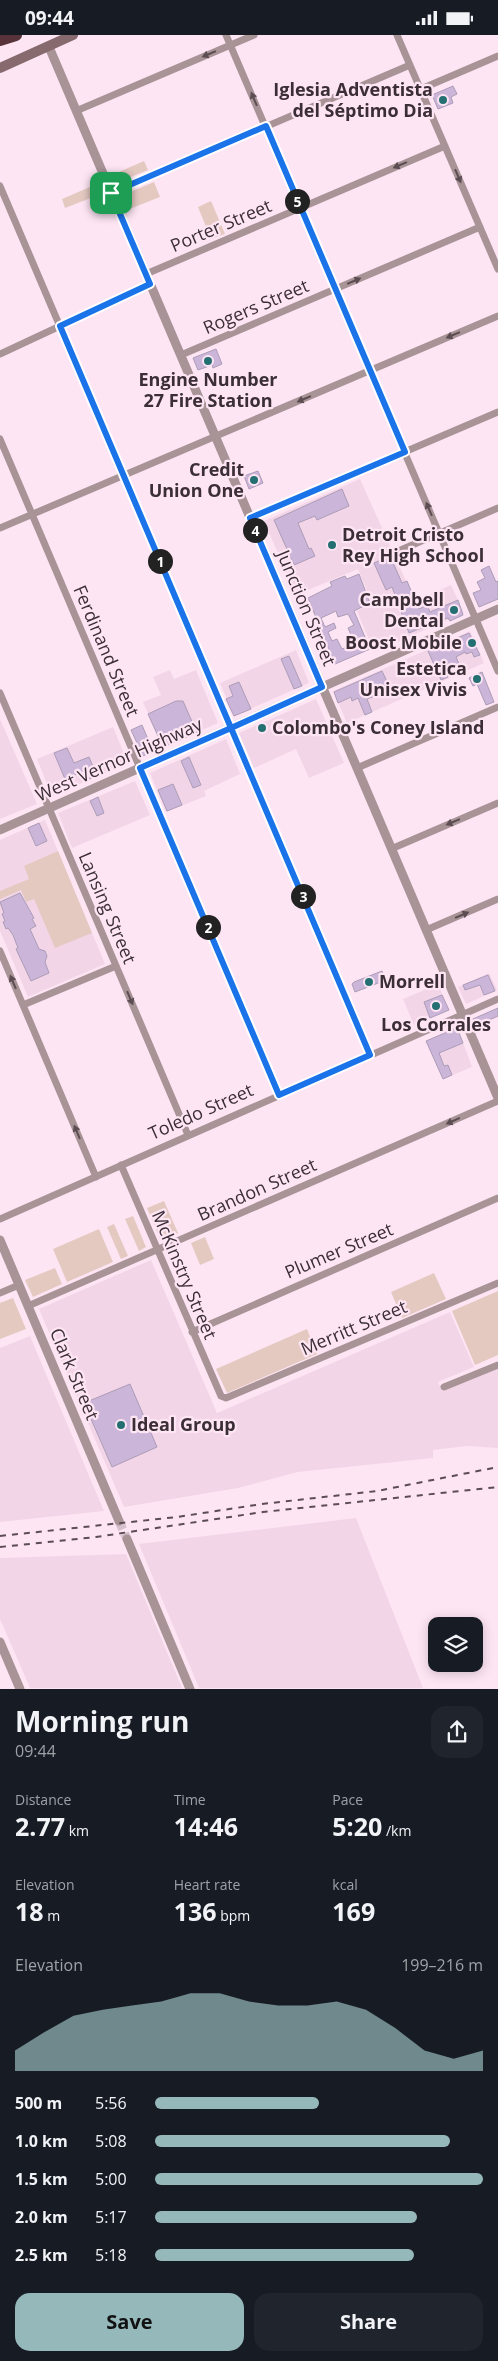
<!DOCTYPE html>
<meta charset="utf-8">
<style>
body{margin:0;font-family:"Open Sans",sans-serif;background:#20242c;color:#f1f3f6;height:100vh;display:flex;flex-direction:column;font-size:19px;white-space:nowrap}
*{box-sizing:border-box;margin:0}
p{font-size:16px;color:#9ea1a6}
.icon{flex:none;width:28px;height:28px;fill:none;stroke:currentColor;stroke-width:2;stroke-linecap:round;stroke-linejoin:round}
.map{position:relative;height:1654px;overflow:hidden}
.panel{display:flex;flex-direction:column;background:#171b24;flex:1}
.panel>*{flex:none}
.fabs{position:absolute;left:428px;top:1582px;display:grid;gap:10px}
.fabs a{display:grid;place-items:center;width:55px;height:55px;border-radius:10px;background:#171b24;box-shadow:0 2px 12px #0003;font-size:25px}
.pin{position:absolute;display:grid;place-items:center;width:42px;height:42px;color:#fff;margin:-21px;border-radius:10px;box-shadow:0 2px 8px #0006}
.km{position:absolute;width:25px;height:25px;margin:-12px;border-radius:50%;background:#222;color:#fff;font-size:14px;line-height:25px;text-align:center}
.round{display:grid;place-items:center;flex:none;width:52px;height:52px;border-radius:15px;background:#20242c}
.head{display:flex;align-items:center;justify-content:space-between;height:85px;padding:0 15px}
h1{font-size:28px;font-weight:700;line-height:38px}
.metrics{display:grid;grid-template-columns:repeat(3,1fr);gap:8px;height:85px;padding:5px 15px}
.metrics div{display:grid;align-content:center}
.metrics b{font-size:25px;font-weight:700}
.metrics small{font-size:14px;font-weight:400}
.metrics p{font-size:14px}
.chart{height:140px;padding:10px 15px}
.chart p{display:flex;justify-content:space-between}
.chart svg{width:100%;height:90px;margin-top:5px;fill:#95b8ba;opacity:.7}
.primary-button{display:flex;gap:10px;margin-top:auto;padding:10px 15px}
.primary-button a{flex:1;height:58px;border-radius:15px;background:#95b8ba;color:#111;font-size:20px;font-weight:700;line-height:58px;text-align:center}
.primary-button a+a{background:#20242c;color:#f1f3f6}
ul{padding:0 15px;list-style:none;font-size:16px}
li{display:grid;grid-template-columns:80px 60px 1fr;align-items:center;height:38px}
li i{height:12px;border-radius:6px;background:#95b8ba}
.status{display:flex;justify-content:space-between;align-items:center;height:35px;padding:0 25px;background:#171b24;direction:ltr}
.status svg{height:14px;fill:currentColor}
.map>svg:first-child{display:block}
</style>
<div class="status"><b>09:44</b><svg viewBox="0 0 49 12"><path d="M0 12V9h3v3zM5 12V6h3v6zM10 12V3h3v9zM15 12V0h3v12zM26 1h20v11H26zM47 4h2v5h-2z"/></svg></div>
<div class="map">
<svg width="498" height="1654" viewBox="0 0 498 1654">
<rect width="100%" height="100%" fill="#fee5f4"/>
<path fill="#f3d5e8" d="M360,444L415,566L451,550L464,578L374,617L357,576L372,568L358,534L296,560L264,486Z
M470,596L484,628L347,688L333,656Z
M296,615L309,648L234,681L220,648Z
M170,635L174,644L196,635L218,688L163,712L143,667L161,660L153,642Z
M316,664L344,728L309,743L296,714L254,733L239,698Z
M0,684L37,769L0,784Z
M113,692L128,728L52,761L37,724Z
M226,704L240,739L204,756L206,761L166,777L150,738Z
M135,746L150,780L72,813L58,778Z
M45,785L105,929L28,962L0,896V805Z
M489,938L497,955L466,969L458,952Z
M438,949L449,975L414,990L403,964Z
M457,991L472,1032L443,1044L426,1006Z
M151,1225L217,1378L450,1277L474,1332L438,1347L442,1356L498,1332V1413L467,1411L433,1415V1423L298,1437L238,1453L124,1472L39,1274Z
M30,1301L51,1351L104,1476L0,1487V1313Z
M356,1483L423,1653H199L139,1509Z
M126,1519L182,1653H30L0,1584V1523Z"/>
<path fill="#e4c9c1" d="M144,126L148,135L116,148L112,140Z
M154,147L160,162L127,175L121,161Z
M97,149L101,159L65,173L62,164Z
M211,166L225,199L211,204L198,172Z
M58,816L92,898L55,913L34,864L26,867L21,855L0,864V856L29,844L24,831Z
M164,1166L178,1198L161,1206L147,1173Z
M133,1181L146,1212L139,1216L125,1184Z
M114,1189L128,1221L121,1224L107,1192Z
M99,1194L113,1227L67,1247L53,1214Z
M205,1202L214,1224L200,1230L191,1208Z
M55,1233L62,1249L33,1262L25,1245Z
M434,1238L446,1264L402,1283L391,1257Z
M498,1256V1320L475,1330L452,1276Z
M13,1263L26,1294L0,1304V1268Z
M307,1294L317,1319L227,1358L216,1334Z"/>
<path fill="#cbb6d9" stroke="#ac9cb7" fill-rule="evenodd" d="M453,51L457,59L451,62L453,68L438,74L432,60Z
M216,314L222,329L213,333L212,330L198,335L193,323Z
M258,436L263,448L249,454L244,441Z
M342,454L349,471L317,485L315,481L298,488L309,514L311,513L315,521L294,530L274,485Z
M390,521L402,548L407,546L419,574L427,570L430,577L458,565L463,580L450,586L448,583L436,587L409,598L392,552L386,555L374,528Z
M489,531L496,547L498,546V564L479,572L473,558L481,555L477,547L485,543L481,535Z
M359,539L370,568L354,576L370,614L335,629L308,563L332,551L330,547L345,541L347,544ZM336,576L338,582L348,579L354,590L348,593L355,609L342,614L337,604L332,606L328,597L336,593L334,588L325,592L321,583Z
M469,598L480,620L474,622L472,617L466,619L465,617L456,622L459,629L445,635L448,642L441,645L428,616Z
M289,621L302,651L294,654L281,624Z
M382,636L391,655L367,664L372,677L365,680L358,663L352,666L351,662L338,668L334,657Z
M482,637L494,667L486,670L477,649L473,651L469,643Z
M239,647L251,674L234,681L226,664L233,661L229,651Z
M176,666H183L197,698L163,712L148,679Z
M142,690L153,716L143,721L131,695Z
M67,713L74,728L89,722L97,741L90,744L86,735L65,744L54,718Z
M189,722L201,750L193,753L181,726Z
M173,749L182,770L167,776L158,755Z
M98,762L104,778L97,781L90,766Z
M39,788L47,806L36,811L28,793Z
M20,858L34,883L32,884L36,891L30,894L39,914L45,916L47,921L45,927L49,938L31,946L16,914L18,913L13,900L8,893L6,894L3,887L5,886L2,879L4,878L0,867Z
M382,936L386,945L355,957L352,949L354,947Z
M488,940L495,956L484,960L480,950L465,955L463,950Z
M442,960L449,975L430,983L424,967Z
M498,973V981L476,991L473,984Z
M457,993L463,1008L439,1018L444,1031L448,1030L452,1040L443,1044L426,1006Z
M130,1349L157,1412L112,1432L84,1368Z"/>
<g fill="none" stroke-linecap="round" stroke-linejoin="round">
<path stroke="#d7c0ce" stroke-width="9" stroke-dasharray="9 4.5" stroke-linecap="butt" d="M119,1486L127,1504"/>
<path stroke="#a89497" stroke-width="7" d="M226,0L498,636
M397,0L498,234
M421,54L498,21
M76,76L254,0
M0,151L371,1020
M111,158L410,30
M146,239L445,111
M0,319L150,249
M181,320L480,192
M0,404L279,1060
M250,483L498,377
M0,493L498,281
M396,517L498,473
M0,658L188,1100
M357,733L498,672
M391,814L498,768
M426,895L498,864
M0,916L96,1142
M23,970L116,931
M121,1130L221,1361L226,1363L498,1248
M0,1184L498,964
M0,1258L19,1250
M28,1271L498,1066
M192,1297L498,1163
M444,1352L498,1330"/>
<path stroke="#a89497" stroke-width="9" d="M49,12L498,1063
M0,795L498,574
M0,1205L119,1486
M127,1504L190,1654
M0,1607L20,1654"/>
<path stroke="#866a6e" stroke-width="10" d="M0,33L73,0"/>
<path stroke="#583339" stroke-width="12" d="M0,5L16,0"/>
<path stroke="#5b4c55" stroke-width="2" stroke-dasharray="6 6" stroke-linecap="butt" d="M0,1501L177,1482L262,1469L377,1456L498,1432
M0,1512L96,1502L263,1477L498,1452"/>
</g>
<defs><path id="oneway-solid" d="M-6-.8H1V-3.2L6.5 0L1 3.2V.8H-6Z" transform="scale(1.25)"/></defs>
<g fill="#5c4d53">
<use href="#oneway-solid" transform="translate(209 19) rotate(157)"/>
<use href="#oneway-solid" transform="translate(254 64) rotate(-113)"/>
<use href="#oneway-solid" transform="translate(400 130) rotate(157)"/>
<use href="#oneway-solid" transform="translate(458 141) rotate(67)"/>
<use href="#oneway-solid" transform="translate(354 246) rotate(-23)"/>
<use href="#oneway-solid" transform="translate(453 300) rotate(157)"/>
<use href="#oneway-solid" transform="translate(304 364) rotate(157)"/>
<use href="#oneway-solid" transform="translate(429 474) rotate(-113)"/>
<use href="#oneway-solid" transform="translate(453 787) rotate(157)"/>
<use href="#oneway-solid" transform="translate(462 880) rotate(-23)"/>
<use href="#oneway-solid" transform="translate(13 947) rotate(-113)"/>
<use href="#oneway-solid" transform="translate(130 963) rotate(67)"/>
<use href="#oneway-solid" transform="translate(453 1086) rotate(156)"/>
<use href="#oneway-solid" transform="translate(77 1097) rotate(-113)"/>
</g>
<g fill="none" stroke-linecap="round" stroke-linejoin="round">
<defs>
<path id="route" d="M111,158L150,249L60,291L231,693L140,733L279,1060L370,1020L231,693L322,652L250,483L405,417L266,91L111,158"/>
</defs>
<use href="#route" stroke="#fff" stroke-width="10"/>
<use href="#route" stroke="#1a73e8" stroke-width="6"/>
</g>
<g fill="#246f71" stroke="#fee5f4" stroke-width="2">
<circle cx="443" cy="65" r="5"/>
<circle cx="208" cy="326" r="5"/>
<circle cx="254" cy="445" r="5"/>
<circle cx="332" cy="510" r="5"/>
<circle cx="454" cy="575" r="5"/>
<circle cx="472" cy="608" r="5"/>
<circle cx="477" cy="644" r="5"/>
<circle cx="262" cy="693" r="5"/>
<circle cx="369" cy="947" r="5"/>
<circle cx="436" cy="971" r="5"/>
<circle cx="121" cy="1390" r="5"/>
</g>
<g text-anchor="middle" stroke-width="4.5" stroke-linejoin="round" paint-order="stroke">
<g font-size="18" font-weight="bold" fill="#3b2e36" stroke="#fee5f4" text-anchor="end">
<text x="433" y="61">Iglesia Adventista<tspan x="433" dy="21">del Séptimo Dia</tspan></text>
<text x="208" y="351" text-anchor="middle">Engine Number<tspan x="208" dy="21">27 Fire Station</tspan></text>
<text x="244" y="441">Credit<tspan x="244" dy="21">Union One</tspan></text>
<text x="342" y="506" text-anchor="start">Detroit Cristo<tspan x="342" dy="21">Rey High School</tspan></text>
<text x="444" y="571">Campbell<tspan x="444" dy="21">Dental</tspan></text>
<text x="462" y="614">Boost Mobile</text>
<text x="467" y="640">Estetica<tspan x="467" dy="21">Unisex Vivis</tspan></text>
<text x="272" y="699" text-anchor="start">Colombo's Coney Island</text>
<text x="379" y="953" text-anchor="start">Morrell</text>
<text x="436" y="996" text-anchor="middle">Los Corrales</text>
<text x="131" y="1396" text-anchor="start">Ideal Group</text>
</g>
<g font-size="18" fill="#3b2e36" stroke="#fee5f4">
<text transform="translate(221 191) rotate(-23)" y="6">Porter Street</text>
<text transform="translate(256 272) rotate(-23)" y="6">Rogers Street</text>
<text transform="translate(306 573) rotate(67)" y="6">Junction Street</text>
<text transform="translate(106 616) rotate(67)" y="6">Ferdinand Street</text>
<text transform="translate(119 725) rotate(-24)" y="6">West Vernor Highway</text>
<text transform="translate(107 873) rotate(67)" y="6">Lansing Street</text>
<text transform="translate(201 1077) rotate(-24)" y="6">Toledo Street</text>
<text transform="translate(257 1155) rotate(-24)" y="6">Brandon Street</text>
<text transform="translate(339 1216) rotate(-23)" y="6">Plumer Street</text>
<text transform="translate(184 1240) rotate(67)" y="6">McKinstry Street</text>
<text transform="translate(354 1293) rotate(-23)" y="6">Merritt Street</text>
<text transform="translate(74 1339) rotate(67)" y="6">Clark Street</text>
</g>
</g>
</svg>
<div class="fabs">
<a><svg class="icon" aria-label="layers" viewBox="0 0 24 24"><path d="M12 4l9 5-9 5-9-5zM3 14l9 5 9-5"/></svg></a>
</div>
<div class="pin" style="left:111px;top:158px;background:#1e9e55"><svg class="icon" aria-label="arrive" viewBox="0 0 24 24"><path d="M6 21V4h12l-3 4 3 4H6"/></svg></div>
<b class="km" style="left:160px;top:526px">1</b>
<b class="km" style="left:208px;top:892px">2</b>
<b class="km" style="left:303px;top:861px">3</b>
<b class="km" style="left:255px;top:495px">4</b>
<b class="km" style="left:297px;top:166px">5</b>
</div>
<section class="panel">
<div class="head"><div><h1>Morning run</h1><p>09:44</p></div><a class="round"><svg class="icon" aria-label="share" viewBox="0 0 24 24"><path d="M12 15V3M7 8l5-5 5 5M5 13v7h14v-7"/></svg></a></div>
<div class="metrics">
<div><p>Distance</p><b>2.77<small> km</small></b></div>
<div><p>Time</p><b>14:46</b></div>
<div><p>Pace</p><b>5:20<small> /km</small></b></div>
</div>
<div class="metrics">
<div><p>Elevation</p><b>18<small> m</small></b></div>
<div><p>Heart rate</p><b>136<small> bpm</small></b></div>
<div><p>kcal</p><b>169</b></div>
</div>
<div class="chart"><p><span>Elevation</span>199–216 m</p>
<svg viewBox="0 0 160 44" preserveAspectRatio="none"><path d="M0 44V34L10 25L20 17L30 14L40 12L50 10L60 6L70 6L80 10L90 12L100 12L110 10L120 14L130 23L140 34L150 38L160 34V44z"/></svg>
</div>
<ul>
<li><b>500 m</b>5:56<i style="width:50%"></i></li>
<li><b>1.0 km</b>5:08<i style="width:90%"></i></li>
<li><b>1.5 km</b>5:00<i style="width:100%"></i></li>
<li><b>2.0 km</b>5:17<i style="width:80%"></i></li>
<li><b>2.5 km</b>5:18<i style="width:79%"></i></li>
</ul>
<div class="primary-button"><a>Save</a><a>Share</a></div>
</section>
